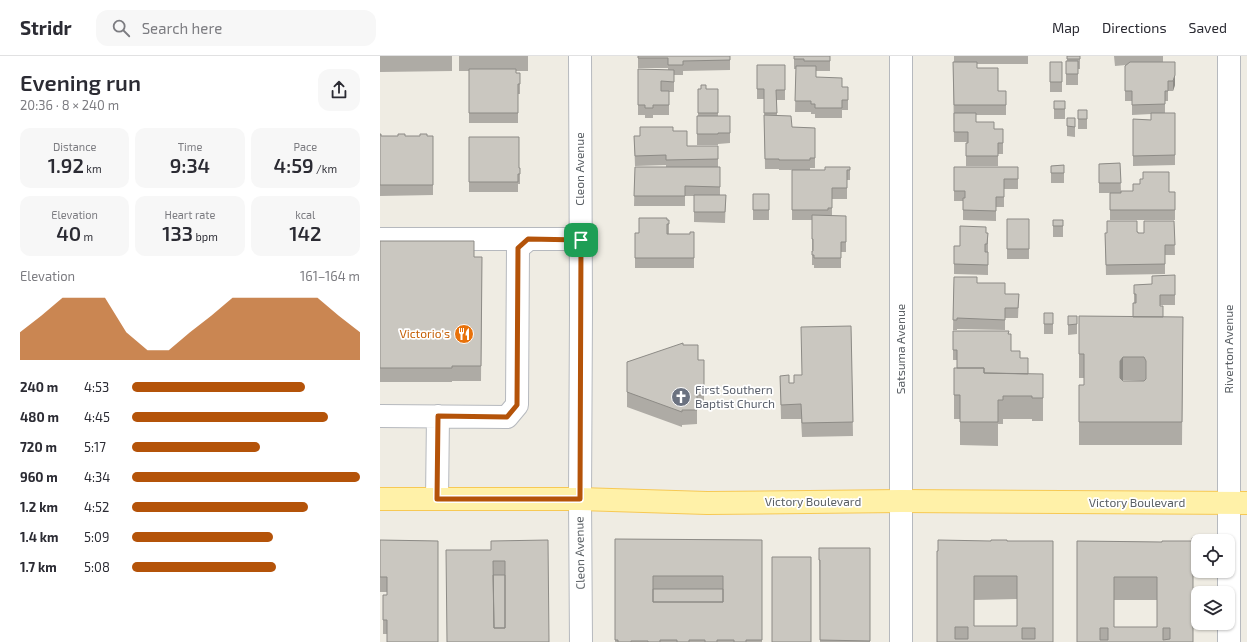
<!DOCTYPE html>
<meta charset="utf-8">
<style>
body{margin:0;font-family:"Exo 2",sans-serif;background:#f7f7f7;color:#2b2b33;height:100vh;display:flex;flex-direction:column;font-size:15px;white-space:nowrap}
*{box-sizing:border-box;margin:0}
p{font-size:13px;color:#7c7c81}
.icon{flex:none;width:22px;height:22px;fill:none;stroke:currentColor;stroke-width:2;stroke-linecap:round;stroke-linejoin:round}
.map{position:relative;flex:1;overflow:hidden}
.sheet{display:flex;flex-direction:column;background:#fff;width:380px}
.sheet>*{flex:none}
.buttons{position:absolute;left:811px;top:478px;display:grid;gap:8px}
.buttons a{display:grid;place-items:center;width:44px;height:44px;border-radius:8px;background:#fff;box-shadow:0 1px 3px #0004;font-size:20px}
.pin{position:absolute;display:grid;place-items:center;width:34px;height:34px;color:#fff;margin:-17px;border-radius:8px;box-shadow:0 2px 6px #0006}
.round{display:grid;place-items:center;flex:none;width:42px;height:42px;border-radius:12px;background:#f7f7f7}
.summary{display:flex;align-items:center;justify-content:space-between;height:68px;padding:0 20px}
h1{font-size:22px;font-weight:600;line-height:30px}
.metrics{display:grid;grid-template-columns:repeat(3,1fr);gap:6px;height:68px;padding:4px 20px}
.metrics div{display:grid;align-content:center;border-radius:10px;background:#f7f7f7;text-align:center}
.metrics b{font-size:20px;font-weight:600}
.metrics small{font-size:11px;font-weight:400}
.metrics p{font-size:11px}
.chart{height:112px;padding:8px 20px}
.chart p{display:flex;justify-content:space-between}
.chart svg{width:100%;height:72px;margin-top:4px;fill:#b45309;opacity:.7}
ul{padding:0 20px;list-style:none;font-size:13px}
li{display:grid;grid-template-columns:64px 48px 1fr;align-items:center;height:30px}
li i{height:10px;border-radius:5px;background:#b45309}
header{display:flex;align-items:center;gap:24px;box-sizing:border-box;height:56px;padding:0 20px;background:#fff;border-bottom:1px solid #e1e1e2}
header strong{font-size:19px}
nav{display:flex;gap:22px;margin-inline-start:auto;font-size:14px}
.search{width:280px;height:36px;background:#f7f7f7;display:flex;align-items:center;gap:10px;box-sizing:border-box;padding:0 14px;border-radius:12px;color:#7c7c81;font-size:15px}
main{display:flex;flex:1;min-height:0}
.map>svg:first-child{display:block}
</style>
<header>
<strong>Stridr</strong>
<div class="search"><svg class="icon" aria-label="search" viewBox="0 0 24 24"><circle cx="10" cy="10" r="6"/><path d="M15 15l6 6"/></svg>Search here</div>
<nav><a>Map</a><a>Directions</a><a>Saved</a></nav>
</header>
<main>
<section class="sheet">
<div class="summary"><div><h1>Evening run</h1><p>20:36 · 8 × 240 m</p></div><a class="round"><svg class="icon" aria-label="share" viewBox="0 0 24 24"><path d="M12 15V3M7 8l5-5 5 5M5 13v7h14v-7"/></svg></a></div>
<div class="metrics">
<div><p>Distance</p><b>1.92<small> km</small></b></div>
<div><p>Time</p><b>9:34</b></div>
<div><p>Pace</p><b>4:59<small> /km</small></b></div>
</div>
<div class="metrics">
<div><p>Elevation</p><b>40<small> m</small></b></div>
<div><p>Heart rate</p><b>133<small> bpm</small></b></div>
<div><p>kcal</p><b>142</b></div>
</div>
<div class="chart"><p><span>Elevation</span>161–164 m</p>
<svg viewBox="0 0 160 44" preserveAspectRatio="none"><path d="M0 44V27L10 17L20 6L30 6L40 6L50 27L60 38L70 38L80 27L90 17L100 6L110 6L120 6L130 6L140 6L150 17L160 27V44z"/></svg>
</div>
<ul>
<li><b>240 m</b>4:53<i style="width:76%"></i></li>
<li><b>480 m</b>4:45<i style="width:86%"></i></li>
<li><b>720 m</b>5:17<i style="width:56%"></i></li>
<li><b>960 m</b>4:34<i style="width:100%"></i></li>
<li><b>1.2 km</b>4:52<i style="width:77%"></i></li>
<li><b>1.4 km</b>5:09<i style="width:62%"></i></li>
<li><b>1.7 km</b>5:08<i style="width:63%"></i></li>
</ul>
</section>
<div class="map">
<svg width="867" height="586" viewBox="0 0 867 586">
<rect width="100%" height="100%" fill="#efece3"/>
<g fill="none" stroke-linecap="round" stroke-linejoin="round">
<defs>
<path id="minor" d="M200,0L201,255L200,443L201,586
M521,0V586
M0,183H149
M0,360L127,361L137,349L138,192L149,183H201
M57,443L58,360
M849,586V0"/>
<path id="major" d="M0,443H200L327,447L521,445L867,447"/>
</defs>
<use href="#minor" stroke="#b6b9be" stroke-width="24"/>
<use href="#major" stroke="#f7c954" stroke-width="24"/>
<use href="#minor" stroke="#fff" stroke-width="22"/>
<use href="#major" stroke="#fff1a8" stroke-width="22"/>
</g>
<path fill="#aeaba5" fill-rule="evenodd" d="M0,0H72V15L0,16Z
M79,0H148V15H136V17H140V38H138V67H89V15H79Z
M258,0H350V14L303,15V19H294V36H289V59H273V62H265V59H258V13L288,14V12H258Z
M414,0H450V15H436V21L462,31H468V54H462V62H435V58H431V56H415L416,13H414Z
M574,0H648V8H597V12L618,35H626V59H596V66L614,73H623V98H618V110H586V87L588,86H574L573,6H574Z
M687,0H700V13H698V29H686V5H687Z
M734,0H783V6H795V29L793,35H788V45H785V57H795V109L753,110V63L771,64V58L752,59V45H745V10L746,9L735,10Z
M670,6H682V36H670Z
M377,9H405V44H397V60L412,71L435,72V112H430V114H399V113H385L384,43H377Z
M318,33H326L338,57V60H350V87L338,88V89H317V60H318Z
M674,45H685V63H674Z
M698,54H707V73H698Z
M687,62H695V81L687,80Z
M293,75L307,90H338V111H340V139H346L345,167L314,166V140H305V150H254L255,111H286V109L255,110L254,80H260Z
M0,78L1,80H53V139L0,140Z
M89,81L139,112H140V128H138V136H89Z
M740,107L741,135L795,136V164H730V137H719V108Z
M684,109V127H671V110Z
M470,111V124H467V143H452V160H466V196H461V212H434V209H432V195H433V194H432V164H412V114H445Z
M574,111H638V133H624V151H616V165L583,164V145H574Z
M373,138H389V164H373Z
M627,163H649V203H627Z
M287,164H289V178H310L314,176V212H255V177H259Z
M673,164H683V181H673Z
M794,165L795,199H785V218L726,219L725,177L757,176L758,177H764Z
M606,177H608V219L574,218V190H580Z
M0,185L94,201H102L101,325H72V326H0Z
M795,219V249H780L783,261H803L802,389H699V329H704V322H699V260L753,261L754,247V229L772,228ZM743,324L764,325H742Z
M574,221L597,227L625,238H639L638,262H625V274L577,273V274H573Z
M664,257H673V278H664Z
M688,260H697V278L688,279Z
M471,270L473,380L422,381L421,363H401L400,320L409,327H414Z
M573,275L629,278L631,295L640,302L648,318H663V365H652V363H623V368H618V390L580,389V363H574V339L577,312V304H573Z
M303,289L318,304H324V353H317V368L302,369V371L247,351V306Z
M816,482V519H813V586H697V485L782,486L812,485ZM734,544H777V571H734Z
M235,483L382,484V586H235Z
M0,484L58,485L7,578H3V539H7V536H0Z
M168,484L67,586L111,494Z
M611,485H627L673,586H557ZM637,543V570H594V544Z
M439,492H490V586H440Z"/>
<path fill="#8d8b86" d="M795,19V29L793,35V25Z
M743,301V324L740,328V305Z"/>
<path fill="#cac7c0" stroke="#8d8b86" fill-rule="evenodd" d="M258,0H350V4L303,5V9H288V2H258Z
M414,0H450V5H424V3H414Z
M687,0H700V3H687Z
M686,5H698V18H686Z
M573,6H597V12H618V35H626V49H574Z
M670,6H682V26H670Z
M750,6H795V19L793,25H788V35H785V48L752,49V35H745V10Z
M377,9H405V34H396L397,57H384V33H377Z
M416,10H436V21L462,22V31H468V44H462V52H435V48H431V45H415Z
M89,13H136V17H140V28H138V57H89Z
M258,13L294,14V26L281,25V35H289V49H273V52H265V49H258Z
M321,29H326V33H338V57H318V33H321Z
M674,45H685V53H674Z
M698,54H707V63H698Z
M574,57H596V66H614V73H623V87H618V100H586V87H588V76H574Z
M771,57H795V99L753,100V63L771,64Z
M384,59L411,60L412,71L435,72V102H430V104H399V103H385Z
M317,60H350V77H338V78H317Z
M687,62H695V71L687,70Z
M260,71H293V75H307V90H338V103L286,104V99L255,100L254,80H260Z
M0,78H1V80H18V78H25V80H40V78H47V80H53V129H0Z
M89,81H139V112H140V118H138V126H89Z
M740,107L741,127H719V108Z
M684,109V117H671V110Z
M255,111H340V131L305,130V140H254Z
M445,111H470V114H467V132H452V152H448V154H412V114H445Z
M574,111H638V123H624V141H616V155L583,154V142H585V135H574Z
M763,116H789V136H795V154H730V137H741V135H753V128H760V123H763Z
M373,138H389V154H373Z
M314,139H346L345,156H314Z
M432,159L466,160V186H461V202H434V199H432V195H433V183H432Z
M259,162H287V164H289V168H287V178H310V176H314V202H255V177H259Z
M627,163H649V193H627Z
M673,164H683V170H673Z
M727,165H757V176H758V177H764V165H794L795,189H785V208L726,209L725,177H727Z
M580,170L606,171V177H608L607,188H605V196H608V209L574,208V190H580Z
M0,185H94V201H102L101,310H72V312H0Z
M795,219V239H780V250H783V261H753V247H756V238H754V229L772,228V220Z
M574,221H597V227H625V238H639L638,252H625V264L577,262V264H573Z
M664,257H673V268H664Z
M688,260H697V268L688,269Z
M699,260L803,261L802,366H699V329H704V298H699ZM743,301H764L766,305V323L764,325H743L740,322V305Z
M471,270L473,366L422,367L421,348L401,349L400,320L409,319V327H414V319H422L421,271Z
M573,275H629L628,278H631V295H640V302H648V318L604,317V312H577V294H573Z
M303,287V289H318V304H324V339H317V354H302V356L247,336V306Z
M574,312H604V317L663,318V342H652V340H623V344H618V366H580V339H574Z
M812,482H816V496H813V586H697V485L782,486V485H812ZM734,521H777V571H734ZM720,572H728V584H720ZM783,572H790V583L783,584Z
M235,483L382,484V584H366V586H354V584H337V586H325V584H309V586H297V584H280V586H268V585H251V586H238V584H235ZM273,520H343V546H273Z
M0,484L58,485V586H7V564H3V539H7V521H0Z
M168,484L169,586H67L66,494H111V485ZM113,505H125V572H114Z
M558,484L611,485V484H627V485H673V586H557V495H558ZM594,520H637V570H594ZM575,571H588V583H575ZM642,572H655V583H642Z
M439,492H490V585L440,584V504H439Z
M392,501H431V586H392Z
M113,519H125V572H114Z
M273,533H343V546H273Z"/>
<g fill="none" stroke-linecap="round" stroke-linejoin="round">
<defs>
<path id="route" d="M148,183L201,184L200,443H57L58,360L127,361L137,349L138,192Z"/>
</defs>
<use href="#route" stroke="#fff" stroke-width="8"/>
<use href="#route" stroke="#b45309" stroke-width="5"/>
</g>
<defs>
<symbol id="restaurant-disc" viewBox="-11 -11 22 22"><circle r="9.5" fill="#e8710a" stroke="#fff"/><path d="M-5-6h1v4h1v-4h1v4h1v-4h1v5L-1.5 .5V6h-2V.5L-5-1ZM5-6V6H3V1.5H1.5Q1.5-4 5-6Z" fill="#fff"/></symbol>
<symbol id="church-disc" viewBox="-11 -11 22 22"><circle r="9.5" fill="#6b7280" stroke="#fff"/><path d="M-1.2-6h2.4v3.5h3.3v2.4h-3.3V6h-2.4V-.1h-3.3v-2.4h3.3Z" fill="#fff"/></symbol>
</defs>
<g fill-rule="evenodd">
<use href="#restaurant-disc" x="73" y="267" width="22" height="22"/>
<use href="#church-disc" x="290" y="330" width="22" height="22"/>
</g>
<g text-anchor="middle" stroke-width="3.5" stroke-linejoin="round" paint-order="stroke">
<g font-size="12" fill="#5b6065" stroke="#fff">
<text transform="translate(200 113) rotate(-90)" y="4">Cleon Avenue</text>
<text transform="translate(521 293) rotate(-90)" y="4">Satsuma Avenue</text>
<text transform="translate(849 293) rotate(-90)" y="4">Riverton Avenue</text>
<text x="433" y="450">Victory Boulevard</text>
<text x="757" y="451">Victory Boulevard</text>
<text transform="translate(200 497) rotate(-91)" y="4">Cleon Avenue</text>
</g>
<g font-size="12" fill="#c56008" stroke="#fff" text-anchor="end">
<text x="70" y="282">Victorio's</text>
</g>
<g font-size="12" fill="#5b616d" stroke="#fff" text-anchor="start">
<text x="315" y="338">First Southern<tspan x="315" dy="14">Baptist Church</tspan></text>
</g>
</g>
</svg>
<div class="buttons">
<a><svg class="icon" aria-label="locate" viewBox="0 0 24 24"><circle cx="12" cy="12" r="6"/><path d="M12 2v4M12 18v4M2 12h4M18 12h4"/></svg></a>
<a><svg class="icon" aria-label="layers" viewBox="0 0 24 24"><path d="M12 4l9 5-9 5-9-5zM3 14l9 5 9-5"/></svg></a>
</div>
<div class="pin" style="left:201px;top:184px;background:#1e9e55"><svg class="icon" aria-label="arrive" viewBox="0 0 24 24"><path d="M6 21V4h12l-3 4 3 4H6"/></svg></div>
</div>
</main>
